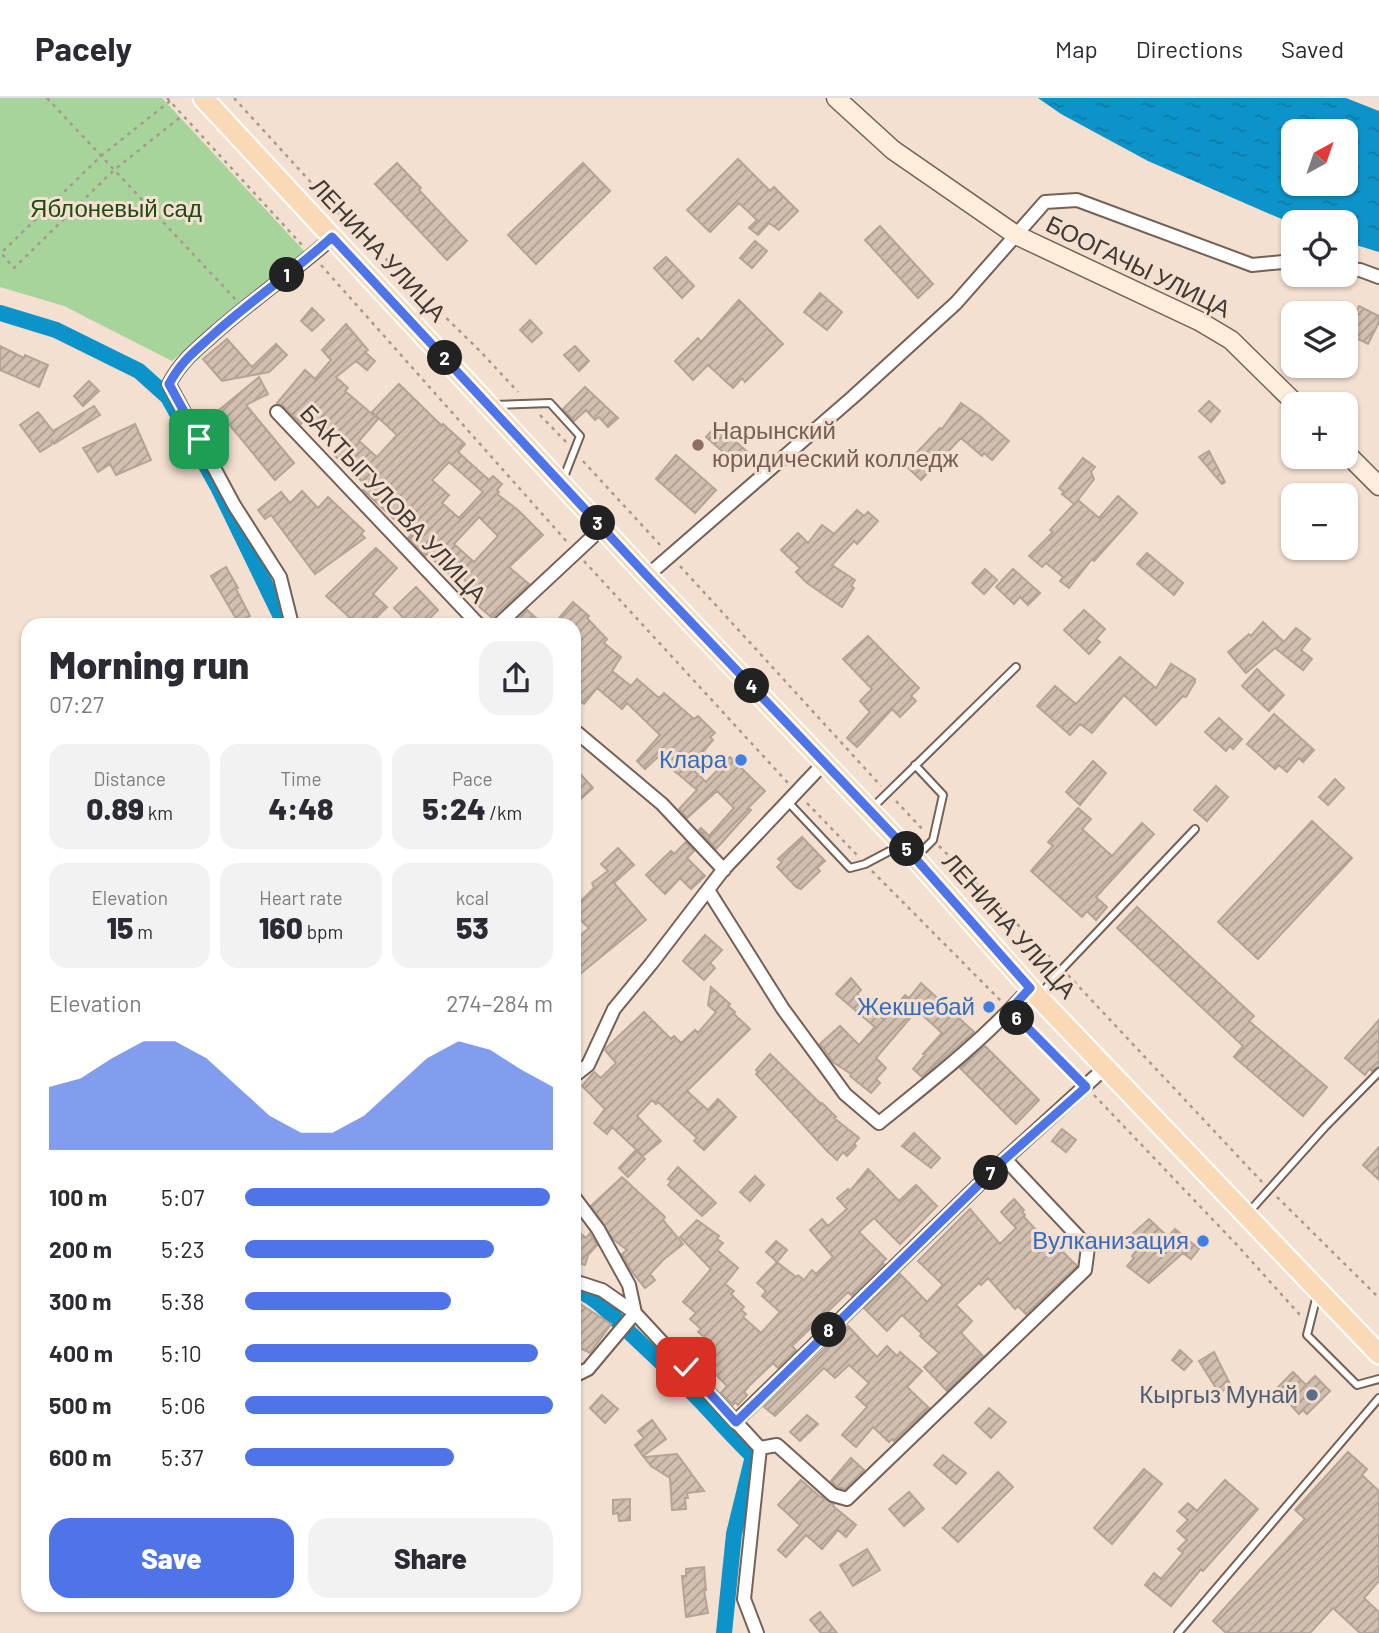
<!DOCTYPE html>
<meta charset="utf-8">
<style>
body{margin:0;font-family:Barlow,sans-serif;background:#f2f2f3;color:#2b2b33;height:100vh;display:flex;flex-direction:column;font-size:26px;white-space:nowrap}
*{box-sizing:border-box;margin:0}
p{font-size:23px;color:#7c7c81}
.icon{flex:none;width:38px;height:38px;fill:none;stroke:currentColor;stroke-width:2;stroke-linecap:round;stroke-linejoin:round}
.map{position:relative;flex:1;overflow:hidden}
.details{position:absolute;left:21px;top:520px;width:560px;height:994px;display:flex;flex-direction:column;background:#fff;border-radius:21px;box-shadow:0 2px 5px #0004}
.details>*{flex:none}
.needle{width:46px;rotate:40deg}
.tools{position:absolute;left:1281px;top:21px;display:grid;gap:14px}
.tools a{display:grid;place-items:center;width:77px;height:77px;border-radius:14px;background:#fff;box-shadow:0 2px 5px #0004;font-size:35px}
.pin{position:absolute;display:grid;place-items:center;width:60px;height:60px;color:#fff;margin:-30px;border-radius:14px;box-shadow:0 4px 10px #0006}
.km{position:absolute;width:35px;height:35px;margin:-18px;border-radius:50%;background:#222;color:#fff;font-size:19px;line-height:35px;text-align:center}
.round{display:grid;place-items:center;flex:none;width:74px;height:74px;border-radius:21px;background:#f2f2f3}
.overview{display:flex;align-items:center;justify-content:space-between;height:119px;padding:0 28px}
h1{font-size:38px;font-weight:800;line-height:52px}
.figures{display:grid;grid-template-columns:repeat(3,1fr);gap:10px;height:119px;padding:7px 28px}
.figures div{display:grid;align-content:center;border-radius:18px;background:#f2f2f3;text-align:center}
.figures b{font-size:30px;font-weight:800}
.figures small{font-size:19px;font-weight:400}
.figures p{font-size:19px}
.chart{height:196px;padding:14px 28px}
.chart p{display:flex;justify-content:space-between}
.chart svg{width:100%;height:126px;margin-top:7px;fill:#4e74e8;opacity:.7}
.action{display:flex;gap:14px;margin-top:auto;padding:14px 28px}
.action a{flex:1;height:80px;border-radius:21px;background:#4e74e8;color:#fff;font-size:28px;font-weight:800;line-height:80px;text-align:center}
.action a+a{background:#f2f2f3;color:#2b2b33}
ul{padding:0 28px;list-style:none;font-size:23px}
li{display:grid;grid-template-columns:112px 84px 1fr;align-items:center;height:52px}
li i{height:18px;border-radius:9px;background:#4e74e8}
header{display:flex;align-items:center;gap:42px;box-sizing:border-box;height:98px;padding:0 35px;background:#fff;border-bottom:2px solid #e1e1e2}
header strong{font-size:33px}
nav{display:flex;gap:38px;margin-inline-start:auto;font-size:24px}
.map>svg:first-child{display:block}
</style>
<header>
<strong>Pacely</strong>
<nav><a>Map</a><a>Directions</a><a>Saved</a></nav>
</header>
<div class="map">
<svg width="1379" height="1535" viewBox="0 0 1379 1535">
<defs>
<pattern id="water-ripples" width="26" height="14" patternUnits="userSpaceOnUse" patternTransform="scale(1.75)"><rect width="26" height="14" fill="#0c94ca"/><path d="M2 4q2-2 4 0t4 0M15 11q2-2 4 0t4 0" fill="none" stroke="#0e7aa5"/></pattern>
<pattern id="building-hatch" width="6" height="6" patternUnits="userSpaceOnUse" patternTransform="scale(1.75)"><rect width="6" height="6" fill="#d1bfb0"/><path d="M-1 1l2-2M0 6l6-6M5 7l2-2" fill="none" stroke="#ab9c90"/></pattern>
</defs>
<rect width="100%" height="100%" fill="#f3e0d1"/>
<path fill="#a7d49b" d="M0,0H162L305,154L172,263L64,208L0,189Z"/>
<path fill="url(#water-ripples)" fill-rule="evenodd" d="M1038,0H1346L1379,13V154L1346,144V124L1293,126L1148,63L1061,16ZM1293,33H1346V86H1293Z"/>
<g fill="none" stroke-linecap="round" stroke-linejoin="round">
<path stroke="#0c94ca" stroke-width="16" d="M0,215L56,232L139,273L168,299L218,389L285,527
M574,1191C595,1197 613,1219 629,1234C656,1260 683,1284 708,1311C723,1327 737,1343 753,1358L734,1436L724,1535"/>
</g>
<path fill="url(#building-hatch)" stroke="#b5a395" stroke-width="2" fill-rule="evenodd" d="M738,61L770,93L774,89L798,113L779,132L769,125L758,137L749,130L757,122L739,105L710,134L687,112Z
M397,65L421,90L419,92L467,143L447,162L375,86Z
M583,65L610,93L536,166L508,137Z
M880,128L933,186L918,200L865,142Z
M755,143L767,153L752,170L740,160Z
M666,159L694,188L682,200L654,170Z
M820,195L842,214L827,232L804,214Z
M739,202L783,246L745,284L742,280L733,290L708,267L693,282L675,263L698,240L701,244Z
M1359,208L1379,218V224L1368,246L1346,235Z
M312,210L324,222L312,233L301,223Z
M530,222L542,235L532,244L520,232Z
M346,226L368,252L365,254L375,263L367,272L356,263L336,279L348,290L345,293L378,321L359,343L377,359L397,337L372,314L399,286L442,328L443,326L465,346L458,354L489,382L493,378L502,386L497,392L499,394L497,396L518,412L543,437L509,469L529,486L492,520L475,505L482,498L460,478L456,482L427,456L425,458L408,440L411,437L363,392L367,388L334,357L345,345L309,316L301,326L283,308L277,305L305,272L315,281L331,262L322,252ZM449,364L483,394L459,420L442,405L449,397L432,382ZM479,419L498,438L474,464L454,446Z
M227,241L252,269L276,246L287,257L269,274L222,283L203,261Z
M0,248L24,260L25,257L48,267L39,289L0,272Z
M575,248L589,263L579,273L564,257Z
M259,279L268,296L246,307L294,365L275,382L218,313Z
M89,283L99,293L83,308L74,298Z
M585,289L618,320L608,329L599,319L595,322L586,312L574,323L563,311Z
M1209,303L1220,313L1211,324L1199,313Z
M961,305L981,319L1009,343L992,362L984,355L982,358L961,340L921,382L905,367L940,330L942,331Z
M94,308L100,317L54,346L52,343L51,347L40,354L20,327L38,314L53,333Z
M135,326L151,362L116,377L110,366L98,374L83,350Z
M717,327L751,357L740,369L706,339Z
M1209,353L1225,384L1222,386L1199,359Z
M676,357L716,392L695,415L656,381Z
M1083,360L1095,369L1091,374L1094,381L1078,402L1099,420L1118,398L1137,415L1094,463L1092,461L1069,490L1060,483L1063,479L1046,465L1042,469L1029,458L1053,434L1050,432L1074,406L1062,396L1064,394L1059,390Z
M302,393L318,410L328,399L364,433L361,436L365,440L315,476L271,417L265,421L258,412L281,394L290,405Z
M857,412L864,418L868,414L878,423L857,446L854,443L832,467L855,482L851,488L854,490L842,509L807,485L796,474L800,470L781,452L798,435L808,445L822,427L834,436Z
M376,450L397,470L373,496L387,509L369,527H358L326,498Z
M1147,455L1183,485L1174,497L1137,466Z
M226,469L238,490L236,491L250,518L238,524L211,478Z
M985,471L997,482L984,496L972,485Z
M1013,471L1040,495L1028,507L1020,499L1014,506L996,489Z
M416,489L438,512L423,527H410L394,510Z
M573,504L589,518L587,520L607,541L604,545L621,559L612,573L631,588L637,581L659,600L664,595L694,621L698,618L715,635L710,639L713,642L690,669L706,684L730,659L765,693L748,710L751,712L716,751L699,732L701,730L709,738L734,710L717,693L687,720L679,711L697,692L658,659L645,671L637,663L660,637L627,605L622,611L597,590L584,606L574,599V527H553Z
M527,512L544,527H511Z
M1084,512L1105,531L1096,541L1100,544L1089,556L1064,532Z
M1263,524L1284,544L1296,530L1310,541L1301,552L1312,561L1303,572L1275,550L1246,575L1228,554L1249,536L1251,538Z
M868,538L919,590L911,598L916,603L900,619L892,611L857,649L847,640L870,614L860,603L872,591L843,561Z
M1120,559L1156,590L1171,566L1195,581V584L1186,599L1183,598L1156,627L1124,597L1092,635L1080,626L1070,637L1037,608L1055,588L1076,606Z
M1257,571L1284,597L1269,613L1242,588Z
M1274,616L1314,652L1303,664L1299,660L1287,674L1279,667L1275,671L1247,646Z
M1219,620L1242,641L1233,651L1230,648L1226,653L1205,634Z
M1093,663L1106,675L1080,707L1066,694Z
M574,669L593,690L574,707Z
M1335,681L1344,690L1328,707L1319,699Z
M1216,688L1228,699L1207,723L1194,712Z
M1078,710L1091,721L1082,731L1112,758L1142,725L1154,736L1096,799L1107,809L1096,822L1087,813L1082,819L1031,773L1053,748L1048,744Z
M1312,723L1352,760L1258,861L1218,824Z
M802,739L825,763L817,770L820,773L801,791L796,789L777,769L782,764L778,761Z
M686,744L694,753L687,760L705,778L691,791L680,780L665,796L646,777L671,753L674,756Z
M618,750L634,767L614,785L646,822L574,881V843L589,830L574,816V810L594,790L592,785L608,773L601,766Z
M1137,809L1254,918L1249,923L1327,989L1303,1018L1234,959L1243,948L1117,830Z
M705,837L722,852L710,865L715,870L704,882L683,863Z
M851,880L861,892L857,896L884,922L905,897L909,900L921,885L974,934L922,979L913,971L925,957L923,956L942,935L917,912L876,960L886,970L876,981L880,985L871,995L850,978L851,976L833,964L820,946L840,928L859,947L875,929L836,896Z
M711,889L730,906L728,908L735,914L734,916L750,931L687,993L708,1012L718,1001L736,1019L704,1052L694,1043L697,1040L658,1004L656,1006L652,1002L637,1018L661,1043L643,1058L612,1029L607,1036L594,1025L605,1011L582,988L594,974L601,980L616,965L605,952L606,950L644,914L671,941L674,938L681,945L695,932L698,935L716,914L708,907Z
M1379,922V968L1372,973L1369,971L1365,977L1345,960Z
M985,948L1039,1002L1016,1026L960,970Z
M770,956L821,1006L822,1005L836,1019L834,1020L859,1040L854,1046L856,1048L847,1058L843,1054L837,1062L828,1054L756,976L758,974L756,972Z
M1062,1031L1076,1042L1066,1054L1052,1043Z
M914,1035L940,1060L931,1070L902,1048Z
M1379,1049V1082L1363,1067Z
M636,1052L645,1061L628,1079L619,1070Z
M678,1069L716,1105L702,1118L668,1087L671,1083L668,1081Z
M868,1071L899,1103L916,1087L937,1108L900,1146L874,1120L859,1134L886,1161L882,1164L884,1166L852,1198L848,1194L792,1248L796,1252L778,1270L773,1265L749,1288L744,1294L747,1297L738,1307L735,1304L733,1307L721,1295L727,1288L695,1255L708,1242L698,1234L701,1231L690,1221L696,1215L683,1204L711,1171L680,1139L697,1122L719,1138L717,1141L723,1145L717,1152L738,1170L725,1186L734,1193L731,1196L744,1209L741,1212L746,1216L743,1219L761,1235L780,1214L762,1198L766,1193L757,1185L777,1164L796,1179L798,1177L804,1182L812,1172L816,1176L833,1159L810,1132L822,1121L828,1128L847,1111L837,1100L848,1091L850,1093Z
M755,1078L764,1087L750,1103L740,1094Z
M622,1079L665,1119L663,1122L683,1146L663,1162L650,1176L655,1182L645,1190L632,1174L622,1156L627,1152L613,1141L591,1108Z
M1014,1101L1024,1112L1022,1114L1025,1117L1024,1119L1052,1149L1055,1146L1077,1168L1026,1216L1018,1208L1015,1211L988,1180L981,1187L979,1185L956,1207L972,1223L961,1235L983,1258L947,1293L924,1269L939,1255L920,1238L922,1236L902,1217L887,1233L864,1210L900,1176L927,1204L943,1187L918,1163L970,1111L1000,1146L1016,1130L1001,1114Z
M1149,1121L1168,1139L1175,1131L1199,1151L1191,1161L1183,1155L1149,1185L1127,1168L1134,1160L1132,1158L1139,1150L1129,1139Z
M574,1130L586,1140L590,1135L597,1147L588,1157L585,1167L574,1163Z
M776,1143L787,1152L777,1164L766,1154Z
M574,1202L611,1226L590,1255L574,1247Z
M848,1228L877,1259L887,1248L897,1258L900,1254L922,1273L907,1289L929,1310L894,1343L892,1341L889,1344L873,1329L856,1349L842,1337L867,1309L856,1299L869,1285L849,1267L835,1280L824,1270L775,1318L764,1309Z
M1180,1252L1192,1263L1184,1272L1172,1262Z
M1214,1254L1231,1288L1219,1295L1199,1263Z
M1293,1274L1306,1287L1315,1278L1330,1293L1307,1316L1303,1312L1299,1316L1287,1303L1290,1300L1278,1289Z
M602,1297L618,1311L605,1325L590,1310Z
M989,1310L1006,1324L991,1340L975,1325Z
M807,1317L818,1326L800,1343L790,1334Z
M652,1322L666,1341L643,1358L635,1347L644,1340L638,1333Z
M1348,1354L1367,1371L1362,1377L1379,1393V1483L1364,1500L1379,1514V1535H1360L1333,1510L1310,1535H1226L1213,1523L1305,1421L1295,1412Z
M677,1356L704,1393L687,1395L688,1400H685L686,1411L672,1412L670,1380L651,1368L644,1359Z
M943,1357L966,1375L956,1386L934,1367Z
M851,1360L864,1372L845,1391L837,1389L831,1383Z
M1144,1371L1162,1386L1112,1446L1094,1430Z
M998,1374L1013,1389L958,1444L943,1430Z
M801,1382L818,1397L834,1406L833,1408L856,1427L846,1439L838,1432L822,1451L806,1437L786,1459L778,1452L800,1427L778,1407Z
M1225,1382L1258,1411L1203,1473L1201,1471L1171,1508L1145,1487L1154,1475L1161,1481L1183,1455L1178,1451L1187,1442L1177,1433L1188,1422L1179,1414L1188,1405L1197,1413Z
M909,1394L924,1411L904,1428L889,1411Z
M630,1401V1422L619,1423L618,1415L613,1416V1402Z
M867,1451L880,1472L853,1488L840,1467Z
M704,1469L706,1492H704L708,1515L686,1519L682,1478H686V1471Z
M820,1514L837,1535H821L810,1522Z"/>
<g fill="none" stroke-linecap="round" stroke-linejoin="round">
<defs>
<path id="lane" d="M494,307L550,305L580,338L562,384
M915,667L943,697L933,742L917,758
M789,705L850,770L865,766L901,747
M871,711L1016,569
M1039,898L1062,871L1195,731
M1249,1114L1325,1029L1379,974
M1317,1197L1307,1237L1357,1287L1379,1281
M1178,1535L1379,1300"/>
<path id="street" d="M1346,171L1360,172L1379,179
M277,314L479,527
M647,478L853,299L956,205L1045,104L1077,102L1252,167L1283,164L1293,165
M292,527L280,479L234,407L169,286C182,262 195,253 215,235C253,201 295,173 333,139
M498,527L602,430
M574,632L662,706L724,772
M708,792L783,911L819,960L845,996L879,1025C931,983 985,941 1030,890
M574,978L588,967L614,911L651,866L723,772L825,664
M574,1099L598,1131L629,1187L635,1215L588,1271L574,1278
M574,1183L602,1192L635,1215L760,1350L744,1501L757,1535
M736,1323L1005,1061L1106,969
M760,1350L777,1347L833,1397L847,1401L1085,1172L1088,1149L1005,1061"/>
<path id="secondary" d="M836,0L893,52L1016,137L1199,223L1231,242L1296,306
M1346,355L1379,388"/>
<path id="primary" d="M203,0L647,478L915,760L1038,899L1379,1256"/>
</defs>
<use href="#lane" stroke="#736255" stroke-width="10"/>
<use href="#street" stroke="#736255" stroke-width="16"/>
<use href="#secondary" stroke="#736255" stroke-width="21"/>
<use href="#primary" stroke="#fff" stroke-width="23"/>
<path stroke="#a8998e" stroke-width="2.5" stroke-dasharray="3.5 5" stroke-linecap="butt" d="M47,0L236,202
M167,0L302,147
M234,0L338,114L480,253L518,294
M170,3L101,58L1,155L14,170L114,72L183,17
M321,167L568,445
M540,317L567,345
M583,363L661,448
M584,463L788,685
M680,468L881,688
M896,703L925,734
M807,705L858,758
M939,748L1056,865
M872,773L1001,903
M1068,877L1262,1084
M1020,922L1077,980
M1094,997L1237,1147L1300,1217
M1277,1099L1379,1200"/>
<use href="#lane" stroke="#fff" stroke-width="6"/>
<use href="#street" stroke="#fff" stroke-width="12"/>
<use href="#secondary" stroke="#fdeddb" stroke-width="18"/>
<use href="#primary" stroke="#fadab6" stroke-width="19"/>
</g>
<g fill="none" stroke-linecap="round" stroke-linejoin="round">
<defs>
<path id="route" d="M199,341L169,286C182,262 195,253 215,235C253,201 295,173 332,139L647,478L915,760L1030,890L1010,912L1086,989L1005,1061L736,1324L686,1269"/>
</defs>
<use href="#route" stroke="#fff" stroke-width="14"/>
<use href="#route" stroke="#4e74e8" stroke-width="9"/>
</g>
<circle fill="#8d6e63" stroke="#f3e0d1" stroke-width="2.5" cx="698" cy="347" r="7"/>
<g fill="#3f7fe0" stroke="#f3e0d1" stroke-width="2.5">
<circle cx="741" cy="662" r="7"/>
<circle cx="989" cy="909" r="7"/>
<circle cx="1203" cy="1143" r="7"/>
</g>
<circle fill="#5c6f8a" stroke="#f3e0d1" stroke-width="2.5" cx="1312" cy="1297" r="7"/>
<g text-anchor="middle" stroke-width="6" stroke-linejoin="round" paint-order="stroke">
<g font-size="24" fill="#214b15" stroke="#f3e0d1">
<text x="116" y="119">Яблоневый сад</text>
</g>
<g font-size="24" fill="#413933" stroke="#f3e0d1">
<text transform="translate(378 152) rotate(47)" y="8">ЛЕНИНА УЛИЦА</text>
<text transform="translate(1138 169) rotate(26)" y="8">БООГАЧЫ УЛИЦА</text>
<text transform="translate(393 406) rotate(47)" y="8">БАКТЫГУЛОВА УЛИЦА</text>
<text transform="translate(1009 828) rotate(48)" y="8">ЛЕНИНА УЛИЦА</text>
</g>
<g font-size="24" fill="#785e54" stroke="#f3e0d1" text-anchor="start">
<text x="712" y="341">Нарынский<tspan x="712" dy="28">юридический колледж</tspan></text>
</g>
<g font-size="24" fill="#366cbe" stroke="#f3e0d1" text-anchor="end">
<text x="727" y="670">Клара</text>
<text x="975" y="917">Жекшебай</text>
<text x="1189" y="1151">Вулканизация</text>
</g>
<g font-size="24" fill="#4e5e75" stroke="#f3e0d1" text-anchor="end">
<text x="1298" y="1305">Кыргыз Мунай</text>
</g>
</g>
</svg>
<div class="tools">
<a><svg class="needle" viewBox="-14 -14 28 28"><path d="M0-13l5 13h-10z" fill="#e53935"/><path d="M0 13l5-13h-10z" fill="#7c7c81"/></svg></a>
<a><svg class="icon" aria-label="locate" viewBox="0 0 24 24"><circle cx="12" cy="12" r="6"/><path d="M12 2v4M12 18v4M2 12h4M18 12h4"/></svg></a>
<a><svg class="icon" aria-label="layers" viewBox="0 0 24 24"><path d="M12 4l9 5-9 5-9-5zM3 14l9 5 9-5"/></svg></a>
<a>+</a>
<a>−</a>
</div>
<div class="pin" style="left:199px;top:341px;background:#1e9e55"><svg class="icon" aria-label="arrive" viewBox="0 0 24 24"><path d="M6 21V4h12l-3 4 3 4H6"/></svg></div>
<div class="pin" style="left:686px;top:1269px;background:#d93025"><svg class="icon" aria-label="check" viewBox="0 0 24 24"><path d="M5 12l5 5 9-10"/></svg></div>
<b class="km" style="left:287px;top:177px">1</b>
<b class="km" style="left:445px;top:260px">2</b>
<b class="km" style="left:598px;top:425px">3</b>
<b class="km" style="left:752px;top:588px">4</b>
<b class="km" style="left:907px;top:751px">5</b>
<b class="km" style="left:1017px;top:920px">6</b>
<b class="km" style="left:991px;top:1075px">7</b>
<b class="km" style="left:829px;top:1232px">8</b>
<section class="details">
<div class="overview"><div><h1>Morning run</h1><p>07:27</p></div><a class="round"><svg class="icon" aria-label="share" viewBox="0 0 24 24"><path d="M12 15V3M7 8l5-5 5 5M5 13v7h14v-7"/></svg></a></div>
<div class="figures">
<div><p>Distance</p><b>0.89<small> km</small></b></div>
<div><p>Time</p><b>4:48</b></div>
<div><p>Pace</p><b>5:24<small> /km</small></b></div>
</div>
<div class="figures">
<div><p>Elevation</p><b>15<small> m</small></b></div>
<div><p>Heart rate</p><b>160<small> bpm</small></b></div>
<div><p>kcal</p><b>53</b></div>
</div>
<div class="chart"><p><span>Elevation</span>274–284 m</p>
<svg viewBox="0 0 160 44" preserveAspectRatio="none"><path d="M0 44V22L10 19L20 12L30 6L40 6L50 12L60 22L70 32L80 38L90 38L100 32L110 22L120 12L130 6L140 9L150 16L160 22V44z"/></svg>
</div>
<ul>
<li><b>100 m</b>5:07<i style="width:99%"></i></li>
<li><b>200 m</b>5:23<i style="width:81%"></i></li>
<li><b>300 m</b>5:38<i style="width:67%"></i></li>
<li><b>400 m</b>5:10<i style="width:95%"></i></li>
<li><b>500 m</b>5:06<i style="width:100%"></i></li>
<li><b>600 m</b>5:37<i style="width:68%"></i></li>
</ul>
<div class="action"><a>Save</a><a>Share</a></div>
</section>
</div>
